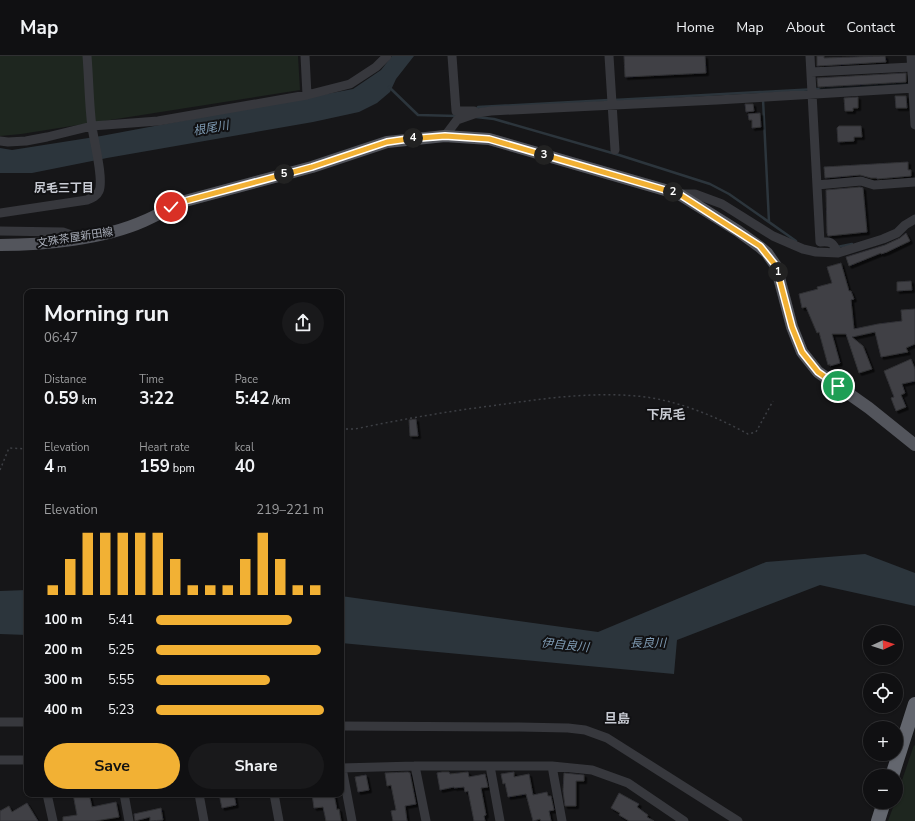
<!DOCTYPE html>
<meta charset="utf-8">
<style>
body{margin:0;font-family:"Nunito Sans","Noto Sans JP",sans-serif;background:#19191b;color:#f1f3f6;height:100vh;display:flex;flex-direction:column;font-size:15px;white-space:nowrap}
*{box-sizing:border-box;margin:0}
p{font-size:13px;color:#9c9d9f}
.icon{flex:none;width:22px;height:22px;fill:none;stroke:currentColor;stroke-width:2;stroke-linecap:round;stroke-linejoin:round}
.map{position:relative;flex:1;overflow:hidden}
.sheet{position:absolute;left:24px;top:233px;width:320px;height:508px;display:flex;flex-direction:column;background:#101012;border-radius:8px;box-shadow:0 1px 3px #0004,0 0 0 1px #303032}
.sheet>*{flex:none}
.needle{width:26px;rotate:87deg}
.controls{position:absolute;left:863px;top:569px;display:grid;gap:8px}
.controls a{display:grid;place-items:center;width:40px;height:40px;border-radius:50%;background:#101012;box-shadow:0 1px 3px #0004,0 0 0 1px #303032;font-size:20px}
.pin{position:absolute;display:grid;place-items:center;width:34px;height:34px;color:#fff;margin:-17px;border:2px solid #fff;border-radius:50%;box-shadow:0 1px 4px #0007}
.km{position:absolute;width:20px;height:20px;margin:-10px;border-radius:50%;background:#222;color:#fff;font-size:11px;line-height:20px;text-align:center}
.round{display:grid;place-items:center;flex:none;width:42px;height:42px;border-radius:21px;background:#19191b}
.overview{display:flex;align-items:center;justify-content:space-between;height:68px;padding:0 20px}
h1{font-size:22px;font-weight:700;line-height:30px}
.stats{display:grid;grid-template-columns:repeat(3,1fr);gap:6px;height:68px;padding:4px 20px}
.stats div{display:grid;align-content:center}
.stats b{font-size:17px;font-weight:700}
.stats small{font-size:11px;font-weight:400}
.stats p{font-size:11px}
.chart{height:112px;padding:8px 20px}
.chart p{display:flex;justify-content:space-between}
.chart svg{width:100%;height:72px;margin-top:4px;stroke:#f2b134;stroke-width:6}
.button{display:flex;gap:8px;margin-top:auto;padding:8px 20px}
.button a{flex:1;height:46px;border-radius:24px;background:#f2b134;color:#111;font-size:16px;font-weight:700;line-height:46px;text-align:center}
.button a+a{background:#19191b;color:#f1f3f6}
ul{padding:0 20px;list-style:none;font-size:13px}
li{display:grid;grid-template-columns:64px 48px 1fr;align-items:center;height:30px}
li i{height:10px;border-radius:5px;background:#f2b134}
header{display:flex;align-items:center;gap:24px;box-sizing:border-box;height:56px;padding:0 20px;background:#101012;border-bottom:1px solid #303032}
header strong{font-size:19px}
nav{display:flex;gap:22px;margin-inline-start:auto;font-size:14px}
.map>svg:first-child{display:block}
</style>
<header>
<strong>Map</strong>
<nav><a>Home</a><a>Map</a><a>About</a><a>Contact</a></nav>
</header>
<div class="map">
<svg width="915" height="765" viewBox="0 0 915 765">
<defs>
<filter id="shadow"><feDropShadow dx="2.5" dy="2.5" stdDeviation="0" flood-color="#0009"/></filter>
</defs>
<rect width="100%" height="100%" fill="#161618"/>
<path fill="#1e261f" d="M0,0H298L300,34L21,78L0,80Z
M914,689L915,690V765H888L895,746H896V742Z"/>
<path fill="#2c353c" d="M392,0H414L396,23L390,36L377,47L359,56L313,66L107,102L32,117H0V92L12,94L101,80L353,33L381,14Z
M865,498L915,517V550L820,529L677,584L674,618L341,587V540L598,576L766,506Z
M27,534V579L0,578V535Z"/>
<g fill="none" stroke-linecap="round" stroke-linejoin="round">
<path stroke="#2c353c" stroke-width="2.5" d="M389,31L418,59L457,60
M763,43L769,166
M614,44L909,28
M476,55L478,51L609,44
M476,61L494,63L619,99L710,128L729,138L796,185
M837,191L852,188"/>
</g>
<path fill="#404145" stroke="#303034" filter="url(#shadow)" d="M624,0H705L706,17L625,21Z
M817,0H824V2L885,0L886,6L817,10Z
M906,17V26L818,31L817,22Z
M895,40H906L907,52H896Z
M858,41V52H853V55H845L844,42Z
M745,48H753L754,55L746,56Z
M760,57L761,71L752,72V64H749L748,58Z
M839,70H861L862,81H854V85L838,86L837,72Z
M908,106V114H911V120L877,123V122H871L860,119L825,122L824,111Z
M860,131L863,132L867,176L828,180L827,177L826,134Z
M906,177L910,185L887,196L881,198V197L849,210L846,201L885,189L900,182Z
M841,207L849,235H851L854,243L851,244L854,273L878,268L902,265L901,254L915,253V288L906,292L908,296L881,301L875,276L852,281L863,290L872,313L859,317L846,278H832L840,307L830,310V308L828,309L819,276L817,277L806,251L802,252L799,238L818,233L817,231L832,227L827,211Z
M911,225L912,234L897,235V226Z
M911,303L915,313V325L902,328L905,337L901,339L906,351L896,355L891,342L894,341L884,315Z
M416,363L418,380H410L409,364Z
M408,716L410,717L416,748L405,750L407,765H393L391,755L396,754L391,729L387,730L385,717Z
M442,716H449L450,718L468,716L469,721L485,718L488,731L481,732L486,759L484,760L485,765H474L468,735L465,736L464,731L454,732V731L440,734L437,717Z
M514,716V721L529,718L533,739L547,736L548,740H551L554,754L549,755L551,765H541L540,763L533,765L526,738L508,741L505,727L503,728L501,718Z
M564,717L584,719V725H576V750H565L563,735Z
M366,719L369,734L358,736L355,721Z
M619,737L639,748L637,751L648,759L647,761L654,765H629L619,759L620,757L611,752Z
M73,738H89L92,751L116,746L119,761L95,765H63V761L77,759Z
M219,738H234L236,749L222,752Z
M312,738H334L337,754L339,753L341,765H326L323,751L314,752Z
M27,747L38,765H0V755L9,750L12,756Z
M161,752L163,764L150,765V761L135,765L134,758Z"/>
<g fill="none" stroke-linecap="round" stroke-linejoin="round">
<path stroke="#3d3f44" stroke-width="1.5" stroke-dasharray="2 3" stroke-linecap="butt" d="M341,373H355C403,363 450,355 498,349C547,342 597,335 646,341C681,346 717,361 748,378L756,376L773,345
M0,414L9,392L27,393"/>
<path stroke="#37383d" stroke-width="9" d="M305,0L307,39
M452,0L456,55H474
M609,0L615,94
M810,0L820,186C832,185 833,187 838,197
M911,0L915,69
M811,16L912,11
M445,80L457,64L477,57L491,55L717,44L915,32
M0,85L8,86L26,85L47,81L92,70L158,65L307,39L350,28L376,11L387,0
M817,129L861,125L874,129L915,126
M679,138H695L722,148L773,180L803,193L816,196L838,197L883,183L897,177L905,169L915,163
M0,157L87,144C92,142 97,140 99,135C104,124 94,85 92,71C89,48 89,24 87,0
M0,175L63,176L80,182
M0,666H27
M341,670L519,671L568,672L585,674L607,682L738,765
M0,704H27
M415,710L426,765
M490,710L500,765
M552,710L562,765
M341,712L415,710H552L592,714L628,727L684,765
M342,712L352,765
M47,738L53,765
M124,738L129,765
M199,738L204,765
M274,738L279,765"/>
<path stroke="#53555c" stroke-width="12" d="M0,189C44,189 104,183 144,165C158,159 171,151 185,145L312,111L387,86L445,80L489,83L679,138L738,175L760,191L767,197L776,210L792,271L802,296L818,316L869,352L915,389"/>
<path stroke="#63666e" stroke-width="14" d="M892,720L915,648
M878,765L884,746"/>
</g>
<g fill="none" stroke-linecap="round" stroke-linejoin="round">
<defs>
<path id="route" d="M171,151L185,145L312,111L387,86L408,83L445,80L489,83L679,138L760,190L776,210L792,271L802,296L818,316L838,330"/>
</defs>
<use href="#route" stroke="#fff" stroke-width="8"/>
<use href="#route" stroke="#f2b134" stroke-width="5"/>
</g>
<g text-anchor="middle" stroke-width="4" stroke-linejoin="round" paint-order="stroke">
<g font-size="11" fill="#a8adb8" stroke="#111113">
<text transform="translate(75 181) rotate(-9)" y="4">文殊茶屋新田線</text>
</g>
<g font-size="12" font-style="italic" fill="#7f9bb3" stroke="#111113">
<text transform="translate(211 72) rotate(-10)" y="4">根尾川</text>
<text x="648" y="591">長良川</text>
<text transform="translate(565 589) rotate(6)" y="4">伊自良川</text>
</g>
<g font-size="12" font-weight="bold" fill="#c9ccd4" stroke="#111113">
<text x="64" y="136">尻毛三丁目</text>
</g>
<g font-size="13" font-weight="bold" fill="#c9ccd4" stroke="#111113">
<text x="666" y="363">下尻毛</text>
<text x="617" y="667">旦島</text>
</g>
</g>
</svg>
<div class="controls">
<a><svg class="needle" viewBox="-14 -14 28 28"><path d="M0-13l5 13h-10z" fill="#e53935"/><path d="M0 13l5-13h-10z" fill="#9c9d9f"/></svg></a>
<a><svg class="icon" aria-label="locate" viewBox="0 0 24 24"><circle cx="12" cy="12" r="6"/><path d="M12 2v4M12 18v4M2 12h4M18 12h4"/></svg></a>
<a>+</a>
<a>−</a>
</div>
<div class="pin" style="left:838px;top:330px;background:#1e9e55"><svg class="icon" aria-label="arrive" viewBox="0 0 24 24"><path d="M6 21V4h12l-3 4 3 4H6"/></svg></div>
<div class="pin" style="left:171px;top:151px;background:#d93025"><svg class="icon" aria-label="check" viewBox="0 0 24 24"><path d="M5 12l5 5 9-10"/></svg></div>
<b class="km" style="left:778px;top:216px">1</b>
<b class="km" style="left:673px;top:136px">2</b>
<b class="km" style="left:544px;top:99px">3</b>
<b class="km" style="left:413px;top:82px">4</b>
<b class="km" style="left:284px;top:118px">5</b>
<section class="sheet">
<div class="overview"><div><h1>Morning run</h1><p>06:47</p></div><a class="round"><svg class="icon" aria-label="share" viewBox="0 0 24 24"><path d="M12 15V3M7 8l5-5 5 5M5 13v7h14v-7"/></svg></a></div>
<div class="stats">
<div><p>Distance</p><b>0.59<small> km</small></b></div>
<div><p>Time</p><b>3:22</b></div>
<div><p>Pace</p><b>5:42<small> /km</small></b></div>
</div>
<div class="stats">
<div><p>Elevation</p><b>4<small> m</small></b></div>
<div><p>Heart rate</p><b>159<small> bpm</small></b></div>
<div><p>kcal</p><b>40</b></div>
</div>
<div class="chart"><p><span>Elevation</span>219–221 m</p>
<svg viewBox="0 0 160 44" preserveAspectRatio="none"><path d="M5 44V38M15 44V22M25 44V6M35 44V6M45 44V6M55 44V6M65 44V6M75 44V22M85 44V38M95 44V38M105 44V38M115 44V22M125 44V6M135 44V22M145 44V38M155 44V38"/></svg>
</div>
<ul>
<li><b>100 m</b>5:41<i style="width:81%"></i></li>
<li><b>200 m</b>5:25<i style="width:98%"></i></li>
<li><b>300 m</b>5:55<i style="width:68%"></i></li>
<li><b>400 m</b>5:23<i style="width:100%"></i></li>
</ul>
<div class="button"><a>Save</a><a>Share</a></div>
</section>
</div>
